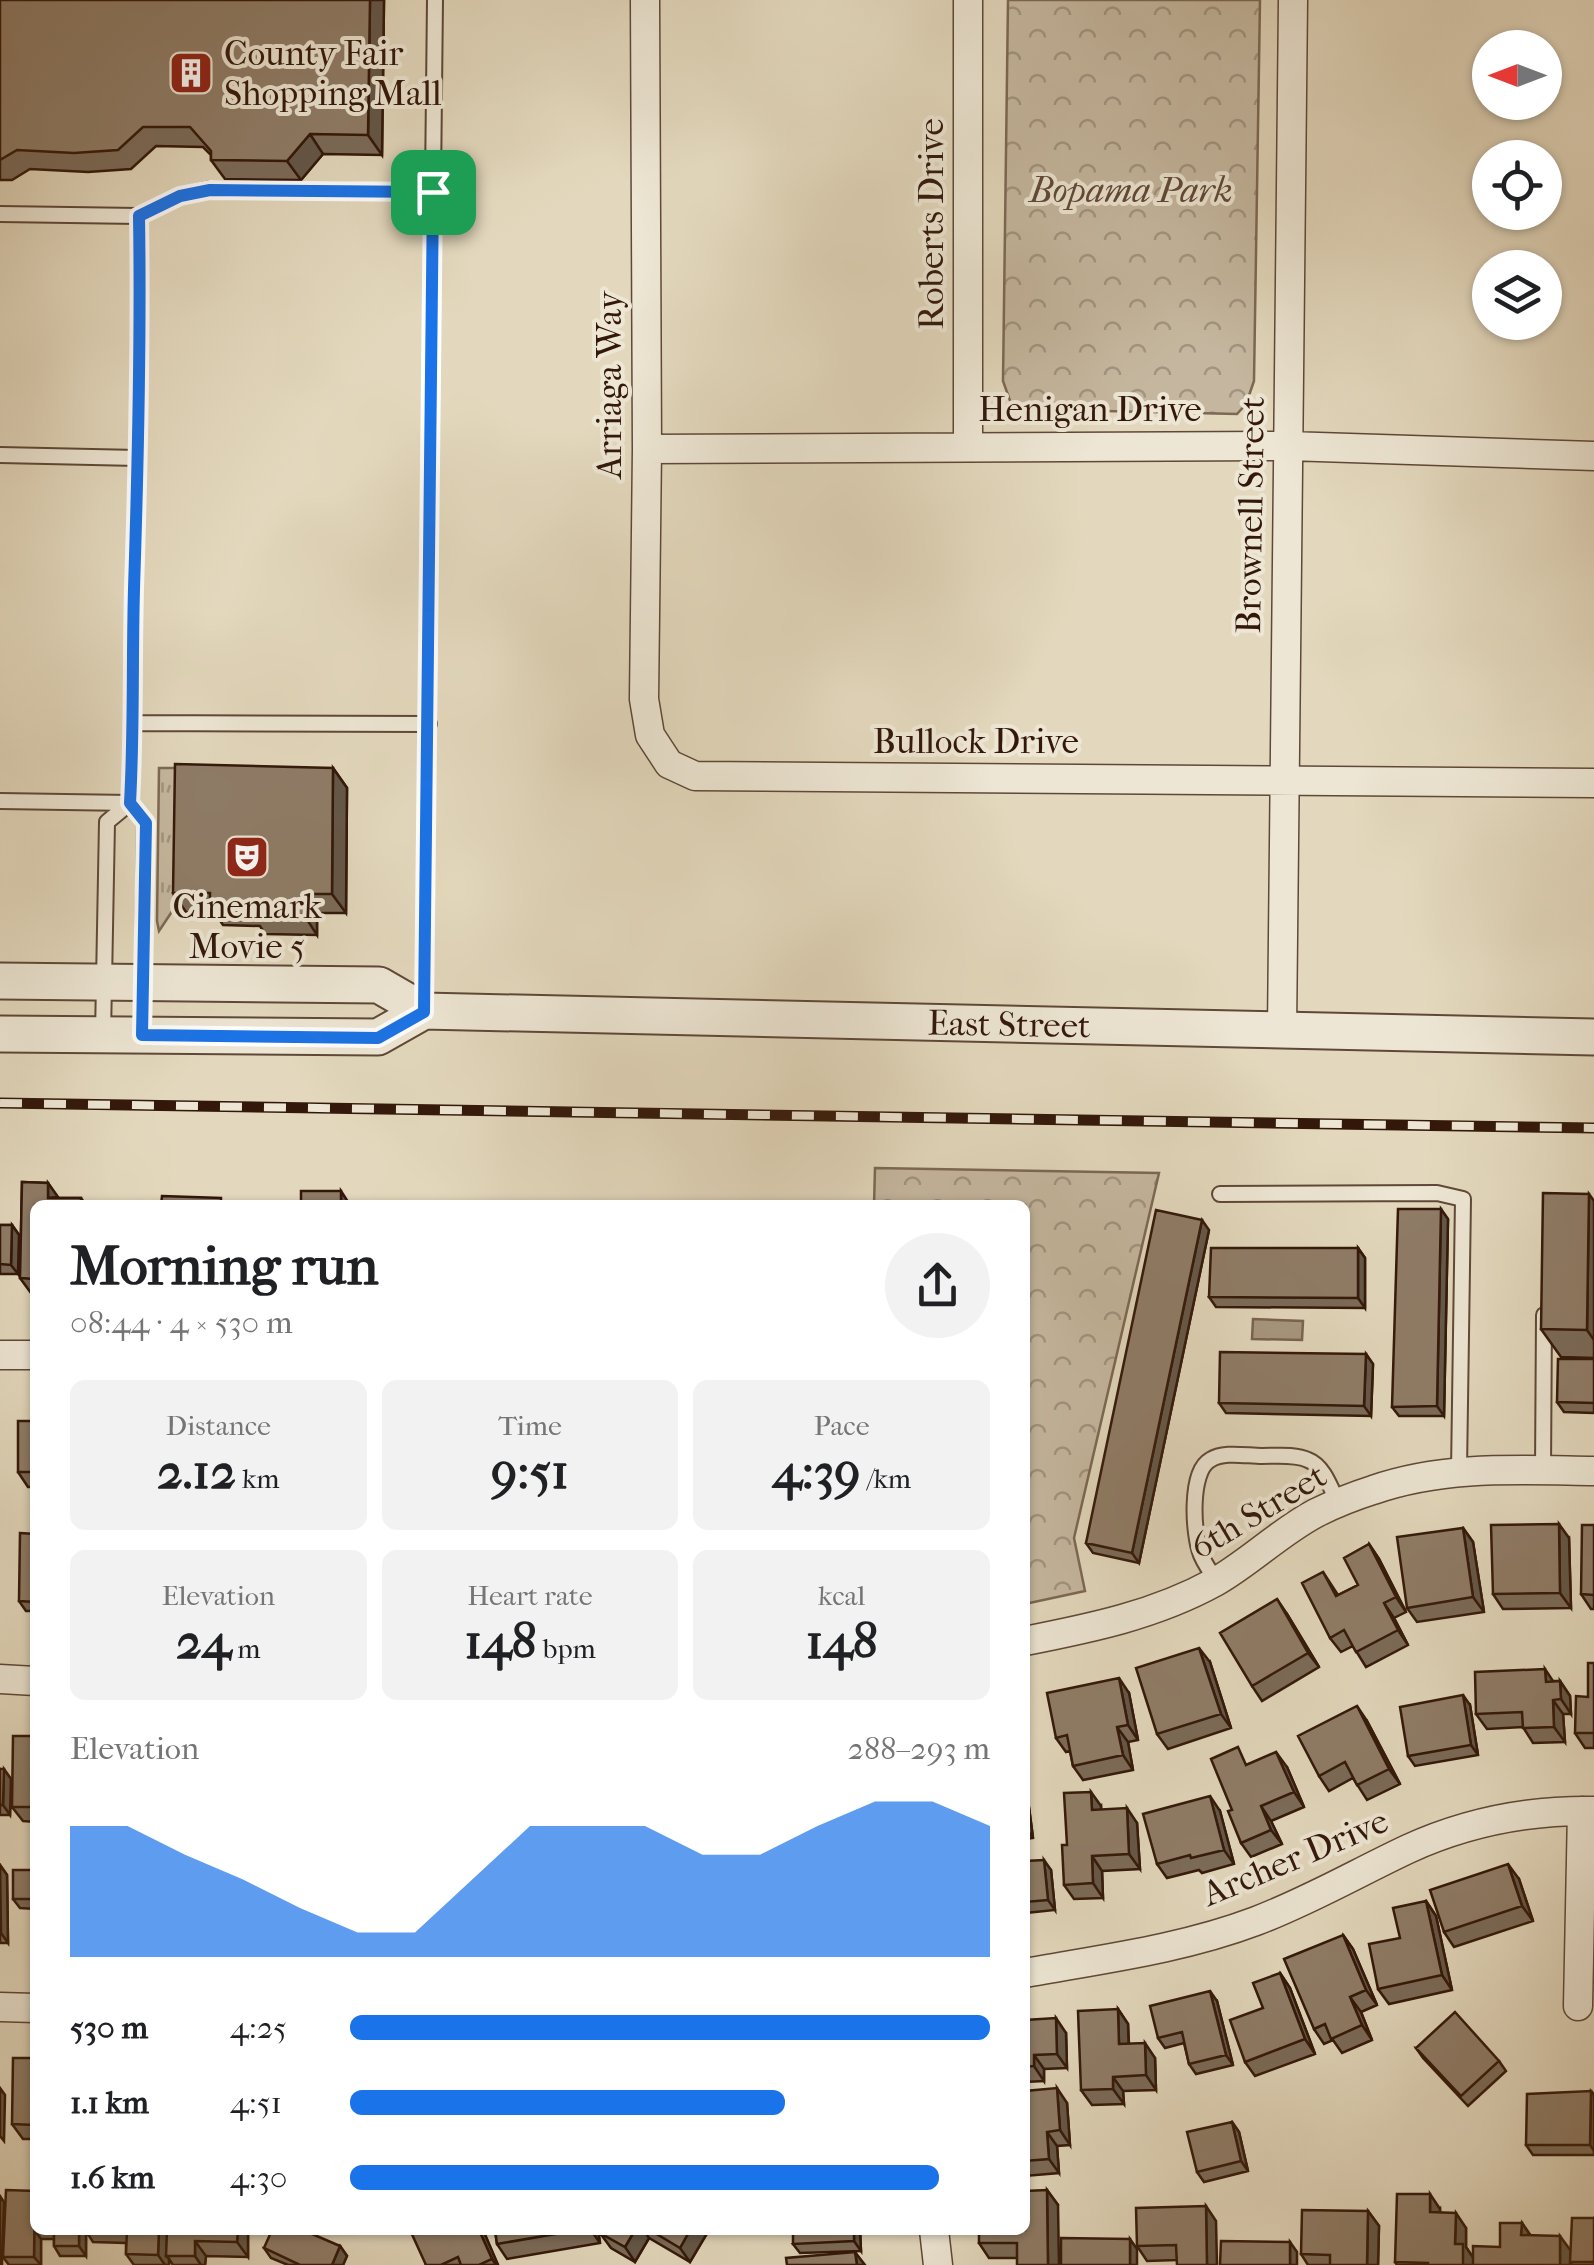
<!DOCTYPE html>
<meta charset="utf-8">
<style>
body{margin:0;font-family:"IM FELL French Canon",serif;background:#f2f2f2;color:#202124;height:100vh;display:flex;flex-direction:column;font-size:38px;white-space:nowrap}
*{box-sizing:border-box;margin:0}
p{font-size:32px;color:#757577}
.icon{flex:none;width:55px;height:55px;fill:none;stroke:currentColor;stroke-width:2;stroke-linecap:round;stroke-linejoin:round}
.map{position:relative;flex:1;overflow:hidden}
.sheet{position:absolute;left:30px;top:1200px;width:1000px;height:1035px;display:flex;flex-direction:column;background:#fff;border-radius:15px;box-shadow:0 2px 8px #0004}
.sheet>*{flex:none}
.needle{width:65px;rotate:270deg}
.buttons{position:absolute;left:1472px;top:30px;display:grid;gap:20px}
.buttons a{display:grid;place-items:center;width:90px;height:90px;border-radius:50%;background:#fff;box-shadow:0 2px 8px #0004;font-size:50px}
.pin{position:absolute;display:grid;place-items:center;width:85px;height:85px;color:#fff;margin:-42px;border-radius:20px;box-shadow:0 5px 15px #0006}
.round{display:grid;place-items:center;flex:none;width:105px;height:105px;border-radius:52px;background:#f2f2f2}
.head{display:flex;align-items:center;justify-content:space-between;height:170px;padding:0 40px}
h1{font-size:55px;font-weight:800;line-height:75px}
.metrics{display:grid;grid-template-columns:repeat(3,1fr);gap:15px;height:170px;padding:10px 40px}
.metrics div{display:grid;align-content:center;border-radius:15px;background:#f2f2f2;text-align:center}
.metrics b{font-size:50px;font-weight:800}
.metrics small{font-size:28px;font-weight:400}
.metrics p{font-size:28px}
.chart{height:280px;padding:20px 40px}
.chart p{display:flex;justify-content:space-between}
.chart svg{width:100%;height:180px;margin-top:10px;fill:#1a73e8;opacity:.7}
ul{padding:0 40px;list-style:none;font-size:32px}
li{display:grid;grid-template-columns:160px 120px 1fr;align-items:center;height:75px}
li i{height:25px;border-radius:12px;background:#1a73e8}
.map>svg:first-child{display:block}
</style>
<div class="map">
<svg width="1594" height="2265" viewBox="0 0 1594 2265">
<defs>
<pattern id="grass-tufts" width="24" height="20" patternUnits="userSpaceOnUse" patternTransform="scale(2.5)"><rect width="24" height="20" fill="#c5b79f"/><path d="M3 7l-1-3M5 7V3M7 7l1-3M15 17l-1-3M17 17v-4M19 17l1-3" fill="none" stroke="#a19480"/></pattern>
<pattern id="forest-crowns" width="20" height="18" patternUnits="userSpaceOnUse" patternTransform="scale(2.5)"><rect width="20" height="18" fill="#c5b79f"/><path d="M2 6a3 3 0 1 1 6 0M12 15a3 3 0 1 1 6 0" fill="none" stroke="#a19480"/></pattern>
</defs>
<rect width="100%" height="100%" fill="#e3d8bd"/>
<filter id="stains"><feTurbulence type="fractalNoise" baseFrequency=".002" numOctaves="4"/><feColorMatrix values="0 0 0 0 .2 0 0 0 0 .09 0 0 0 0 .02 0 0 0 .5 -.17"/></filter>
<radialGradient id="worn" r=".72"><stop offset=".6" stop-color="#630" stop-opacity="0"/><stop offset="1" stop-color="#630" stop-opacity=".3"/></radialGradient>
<path fill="url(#grass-tufts)" stroke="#7c6854" stroke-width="2.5" d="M159,768H179L173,910L159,931L157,921Z"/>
<path fill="url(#forest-crowns)" stroke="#7c6854" stroke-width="2.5" d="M1008,0H1260L1254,381L1246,404L1237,414L1013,409L1003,381Z
M875,1168L1159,1173L1074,1538L1085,1591L1025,1604V1205H874Z"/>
<path fill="#a79780" stroke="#796451" stroke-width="2.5" d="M1253,1319L1303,1321L1302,1340L1252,1339Z"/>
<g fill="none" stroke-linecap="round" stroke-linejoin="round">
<defs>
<path id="service" d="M0,214L139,216L180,196L210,189L433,192
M139,216C141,340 138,465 134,589C132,661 134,732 130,803L145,823L142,1035
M0,455L138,458
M133,723L429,724
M0,801L130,803
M424,1009L435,0
M103,1035L107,822L130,803
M1220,1194L1437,1193L1463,1199L1459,1471
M1543,1470L1544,1315
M1217,1581C1211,1573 1205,1564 1201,1555C1193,1535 1189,1472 1210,1460C1224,1451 1246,1456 1262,1456C1276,1456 1296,1454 1308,1460C1324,1466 1331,1489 1338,1503"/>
<path id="minor" d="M645,0L647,449L644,699L650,735L669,764L695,776L1594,783
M968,0V447
M647,449L1288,446L1594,456
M1282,1031L1293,0
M0,1355H35
M1025,1641C1091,1628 1155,1615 1215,1582C1250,1562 1280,1532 1316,1513C1334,1504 1354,1496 1373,1490C1445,1465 1519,1470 1594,1471
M0,1679L35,1681
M1025,1973C1102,1959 1182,1949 1256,1921C1309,1901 1357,1873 1408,1849C1467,1822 1530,1810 1594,1811
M1578,2006L1582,1811
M0,2007L35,2008
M934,2230L938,2265"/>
<path id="tertiary" d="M0,981L379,985L424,1011L1594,1037
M0,1034L378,1037L424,1011"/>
</defs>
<use href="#service" stroke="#5f4837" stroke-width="18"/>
<use href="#minor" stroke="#5f4837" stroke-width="31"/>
<use href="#tertiary" stroke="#5f4837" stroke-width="39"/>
<use href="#service" stroke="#ede6d4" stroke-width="14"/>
<use href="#minor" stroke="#ede6d4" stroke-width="28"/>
<use href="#tertiary" stroke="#ede6d4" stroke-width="35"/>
<defs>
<path id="rail" d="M0,1103L1594,1128"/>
</defs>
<use href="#rail" stroke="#33180a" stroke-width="11"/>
<use href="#rail" stroke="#ede6d4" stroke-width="8" stroke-dasharray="22" stroke-linecap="butt"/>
</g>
<path fill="#7b6b59" stroke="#33180a" stroke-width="2.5" d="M0,0H384L382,155L323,154L301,180L225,179L211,160V155L203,147L156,146L131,169L88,172L30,169L12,180H0Z
M333,768L347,788L346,913H317V935L265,934L260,926L223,925L215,913L186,912L173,893Z
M22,1182L48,1183L58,1198H81L86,1205H35V1293H31L20,1278Z
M1594,1201V1358L1561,1357L1541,1329Z
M1448,1219L1444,1416H1399L1392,1407Z
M0,1225H12L19,1235L18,1274H0Z
M1209,1230L1139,1563L1093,1553L1086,1543Z
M1358,1248L1365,1258V1308L1216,1307L1209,1297Z
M1366,1354L1373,1364L1371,1416L1226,1413L1219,1403Z
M1594,1359V1413L1564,1412L1557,1402Z
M35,1421V1487H28L18,1472Z
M1594,1525V1609H1591L1581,1594Z
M1463,1528L1473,1542L1484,1612L1417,1622L1407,1608Z
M35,1534V1611H26L19,1601Z
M1569,1538L1571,1608L1503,1609L1493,1594Z
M1369,1544L1379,1559L1406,1612L1394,1618L1408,1645L1366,1667L1353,1646L1341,1652L1330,1638L1323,1572L1338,1595L1358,1585Z
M1287,1614L1319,1667L1262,1701L1252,1686Z
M1210,1662L1231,1728L1168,1749L1157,1734Z
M1594,1663V1748H1585L1575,1733L1588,1697Z
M1554,1681H1560L1570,1696L1571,1714H1563L1565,1742L1533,1743L1523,1727L1487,1729L1476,1714Z
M1129,1693L1138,1740L1128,1742L1133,1770L1083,1780L1073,1766L1070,1751L1066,1752L1056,1738Z
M1470,1705L1478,1755L1415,1766L1408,1756Z
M1367,1721L1400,1784L1367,1800L1353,1778L1329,1791L1319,1776Z
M35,1736V1822L23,1821L12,1807Z
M1249,1764L1287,1767L1304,1807L1271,1821L1282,1844L1251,1857L1241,1843L1232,1810Z
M0,1769L11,1779L10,1815H0Z
M1025,1777L1033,1838L1025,1839Z
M1101,1806V1810L1137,1823L1140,1869L1102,1871L1103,1898L1074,1899L1064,1885L1067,1845Z
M1220,1811L1234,1864L1202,1873L1199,1870L1167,1878L1157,1864Z
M1025,1861L1051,1870L1055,1910L1025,1913Z
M0,1865L7,1875L8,1943H0Z
M35,1870V1909L20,1908L13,1899Z
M1519,1879L1533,1921L1454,1947L1444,1932Z
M1426,1901L1436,1916L1452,1990L1389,2004L1378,1989L1400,1938Z
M1343,1935L1353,1949L1377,2005L1361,2012L1372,2040L1342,2053L1333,2040L1324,2044L1314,2029Z
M1280,1973L1290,1988L1315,2054L1255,2076L1245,2062L1263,2008Z
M1217,2001L1233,2065L1196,2074L1189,2064L1184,2043L1165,2048L1158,2038Z
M1118,2009L1128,2024L1129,2044L1155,2058L1156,2090L1123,2091L1124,2104L1092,2105L1081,2090Z
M1025,2020L1066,2033L1067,2068L1044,2069V2081L1025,2082Z
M1416,2048L1499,2061L1506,2071L1468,2106L1423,2058Z
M35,2058V2139H23L12,2124Z
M1025,2091L1067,2103L1070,2145L1057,2146L1059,2173L1025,2176Z
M1594,2094V2155H1533L1526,2145Z
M1232,2122L1239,2132L1248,2171L1204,2182L1197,2172Z
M1047,2190L1058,2205L1017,2258H989L979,2243Z
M35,2191V2230H248V2257L206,2256L205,2265H173L169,2259V2265H134L126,2254V2243L93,2242L86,2231V2256H60L54,2246V2239H41V2265H9L3,2257Z
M1440,2209V2212L1466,2228V2247L1473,2258L1500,2247L1522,2223L1531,2236L1571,2251L1594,2218V2265H1572L1571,2262L1570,2265H1397L1395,2262Z
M1368,2211L1379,2226L1378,2265H1308L1301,2254Z
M1216,2221L1177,2260L1147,2261L1137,2246Z
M483,2230L498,2265H426Z
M495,2230H598L600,2243L507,2259L497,2244Z
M602,2230H709L690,2262L649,2238L635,2262L611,2248L600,2233Z
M860,2230L861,2251L800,2253L793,2244Z
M340,2246L347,2256L343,2265H288L271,2258L264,2248Z"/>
<path fill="#645748" stroke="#33180a" stroke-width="2.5" d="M370,0H384L382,155L368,135Z
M310,134L323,154L301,180L287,161Z
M333,768L347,788L346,913L332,894Z
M304,894L317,913V935L304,915Z
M48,1183L58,1197L48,1198Z
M341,1191L350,1205H341Z
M1589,1194L1594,1201V1340L1587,1330Z
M1441,1209L1448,1219L1444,1416L1437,1406Z
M1202,1220L1209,1230L1139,1563L1132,1553Z
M12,1225L19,1235L18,1274L11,1265Z
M1358,1248L1365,1258V1308L1358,1298Z
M1366,1354L1373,1364L1371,1416L1364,1406Z
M1559,1524L1569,1538L1571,1608L1560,1593Z
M1463,1528L1473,1542L1484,1612L1473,1597Z
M1369,1544L1379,1559L1406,1612L1396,1597Z
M1277,1599L1287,1614L1319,1667L1308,1653Z
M1384,1603L1394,1618L1408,1645L1398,1630Z
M1199,1648L1210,1662L1231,1728L1221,1714Z
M1545,1669L1555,1684L1546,1682Z
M1119,1678L1129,1693L1138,1740L1128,1725Z
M1560,1681L1570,1696L1571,1714L1561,1699Z
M1463,1695L1470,1705L1478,1755L1471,1745Z
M1553,1700L1563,1714L1565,1742L1554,1727Z
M1357,1706L1367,1721L1400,1784L1389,1769Z
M1117,1727L1128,1742L1133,1770L1123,1755Z
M1276,1752L1287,1767L1304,1807L1294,1792Z
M4,1769L11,1779L10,1815L3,1805Z
M1025,1777L1033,1838L1025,1827Z
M1091,1792L1101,1806L1102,1825L1092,1810Z
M1210,1796L1220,1811L1234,1864L1224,1850Z
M1261,1806L1271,1821L1282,1844L1271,1830Z
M1127,1808L1137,1823L1140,1869L1129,1854Z
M1092,1856L1102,1871L1103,1898L1093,1883Z
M1044,1860L1051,1870L1055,1910L1048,1900Z
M1508,1864L1519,1879L1533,1921L1522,1906Z
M0,1865L7,1875L8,1943L1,1933Z
M1426,1901L1436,1916L1452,1990L1442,1975Z
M1343,1935L1353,1949L1377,2005L1366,1990Z
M1280,1973L1290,1988L1315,2054L1305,2039Z
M1210,1991L1217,2001L1233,2065L1226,2055Z
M1350,1997L1361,2012L1372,2040L1362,2025Z
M1118,2009L1128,2024L1129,2059L1119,2044Z
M1056,2018L1066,2033L1067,2068L1057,2054Z
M1145,2043L1155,2058L1156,2090L1146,2075Z
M1034,2055L1044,2069V2081L1034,2066Z
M1113,2077L1123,2091L1124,2104L1113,2089Z
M0,2088L5,2095L4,2141L0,2136Z
M1057,2088L1067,2103L1070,2145L1060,2130Z
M1591,2091L1594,2094V2151L1590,2145Z
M1232,2122L1239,2132L1248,2171L1241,2161Z
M1047,2132L1057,2146L1059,2173L1049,2159Z
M1047,2190L1058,2205L1059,2265H1048Z
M1430,2194L1440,2209V2227L1430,2212Z
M0,2196L4,2202L2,2265L0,2264Z
M1206,2206L1216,2221L1217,2265H1207Z
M1368,2211L1379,2226L1378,2265H1367Z
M1456,2213L1466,2228V2247L1474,2259V2265H1463L1455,2244Z
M1522,2223L1532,2238L1521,2235Z
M34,2229L41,2239V2265L34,2257Z
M79,2230L86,2231V2256L79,2246Z
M159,2230H170L166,2256L169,2259V2265H165L158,2255Z
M238,2230H248V2257L237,2242Z
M479,2230H483L498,2265H496L492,2259Z
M591,2230H598L600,2243Z
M635,2230H644L649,2238L635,2262L625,2247Z
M690,2230H709L690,2262L680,2248Z
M854,2230H860L861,2251L854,2241Z
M1560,2236L1571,2251L1570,2265H1560Z
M1130,2239L1137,2249V2265H1130Z
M195,2241L206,2256L205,2265H201L195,2256Z
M1290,2242L1297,2252V2265H1290Z
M340,2246L347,2256L343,2265H332Z
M855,2252L865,2265H857Z"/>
<path fill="#8f7c67" stroke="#33180a" stroke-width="2.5" d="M0,0H370L368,135L310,134L287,161L211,160V151L190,127H143L118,150L74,153L17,150L0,160Z
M175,764L333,768L332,894H304V915L252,914L251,906L210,905V893H173Z
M22,1182L48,1183V1198H81V1205H35V1279L20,1278Z
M301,1191H341V1205H301Z
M1543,1193L1589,1194L1587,1330L1541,1329Z
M162,1196L221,1198V1205H161Z
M252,1202H293V1205H252Z
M431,1202V1205H371V1203Z
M1398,1209H1441L1437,1406L1392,1407Z
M1156,1210L1202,1220L1132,1553L1086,1543Z
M0,1225H12L11,1265L0,1264Z
M1211,1248H1358V1298L1209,1297Z
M1220,1352L1366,1354L1364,1406L1219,1403Z
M1558,1359H1594V1403L1557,1402Z
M18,1421H35V1481V1472H18Z
M1559,1524L1560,1593L1493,1594L1491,1525Z
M1582,1525H1594V1595L1581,1594Z
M1463,1528L1473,1597L1407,1608L1397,1537Z
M20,1533L35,1534V1602L19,1601Z
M1369,1544L1396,1597L1384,1603L1398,1630L1356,1652L1344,1630L1330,1638L1302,1583L1323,1572L1336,1596L1358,1585L1344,1558Z
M1277,1599L1308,1653L1252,1686L1220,1633Z
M1199,1648L1221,1714L1157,1734L1136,1668Z
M1588,1663H1594V1733H1575L1576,1696L1588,1697Z
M1545,1669L1546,1682L1560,1681L1561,1699L1553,1700L1554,1727L1523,1728L1522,1712L1476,1714L1475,1672Z
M1119,1678L1128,1725L1117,1727L1123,1755L1073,1766L1067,1735L1056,1738L1047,1693Z
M1463,1695L1471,1745L1408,1756L1400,1707Z
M1357,1706L1389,1769L1357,1785L1345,1762L1319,1776L1298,1736Z
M13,1736H35V1807H12Z
M1238,1747L1246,1765L1276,1752L1294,1792L1261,1806L1271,1830L1241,1843L1228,1811L1232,1810L1211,1759Z
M0,1769H4L3,1805H0Z
M1091,1792L1092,1810L1127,1808L1129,1854L1092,1856L1093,1883L1064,1885L1062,1845H1067L1064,1793Z
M1210,1796L1224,1850L1191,1858L1190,1855L1157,1864L1143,1814Z
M1044,1860L1048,1900L1025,1902V1861Z
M1508,1864L1522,1906L1444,1932L1430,1890Z
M13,1870H35V1899H13Z
M1426,1901L1442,1975L1378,1989L1369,1944L1400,1938L1393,1908Z
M1343,1935L1366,1990L1350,1997L1362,2025L1331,2039L1325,2024L1314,2029L1284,1959Z
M1280,1973L1305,2039L1245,2062L1230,2020L1263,2008L1253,1983Z
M1210,1991L1226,2055L1189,2064L1182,2032L1158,2038L1150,2006Z
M1118,2009L1119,2044L1145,2043L1146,2075L1113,2077V2089L1081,2090L1078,2011Z
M1455,2012L1499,2061L1461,2096L1416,2048Z
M1056,2018L1057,2054L1034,2055V2066L1025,2067V2020Z
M13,2058H35V2125L12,2124Z
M1057,2088L1060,2130L1047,2132L1049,2159L1025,2161V2091Z
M1591,2091L1590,2145H1526L1527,2094Z
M1232,2122L1241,2161L1197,2172L1187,2132Z
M6,2190L35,2191L34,2257H3Z
M1047,2190L1048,2265H1017V2243H979V2230H1025V2191Z
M1397,2194H1430V2212L1456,2213L1455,2244H1463V2265H1428V2263L1395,2262Z
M1206,2206L1207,2265H1177L1176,2245L1137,2246L1136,2208Z
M1302,2210L1368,2211L1367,2265H1330V2255L1301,2254Z
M1572,2218H1594V2262H1570Z
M1500,2223H1522L1521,2235L1560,2236V2265H1473V2246L1500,2247Z
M54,2230H79V2246H54Z
M127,2230H159L158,2255L126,2254Z
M167,2230H238L237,2242L195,2241V2256H166Z
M272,2230H303L340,2246L332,2265H300L264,2248Z
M410,2230H479L492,2259L479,2265H461L458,2257L441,2265H426Z
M495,2230H579L497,2244Z
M602,2230H635L625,2247L600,2233Z
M650,2230H690L680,2248Z
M793,2230H854V2241L793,2244Z
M1061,2238L1130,2239V2265H1061Z
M1221,2241L1290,2242V2265H1220Z
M855,2252L857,2265H787L786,2258Z"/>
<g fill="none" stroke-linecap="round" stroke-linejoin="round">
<defs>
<path id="route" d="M210,190L433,192L424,1012L378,1038L142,1035L146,823L130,803C134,732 132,661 134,589C138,465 141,340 139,216L180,196Z"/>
</defs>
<use href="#route" stroke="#fff" stroke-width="20"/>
<use href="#route" stroke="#1a73e8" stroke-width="12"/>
</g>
<defs>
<symbol id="building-square" viewBox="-11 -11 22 22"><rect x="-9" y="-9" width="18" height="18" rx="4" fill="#8f2418" stroke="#ede6d4"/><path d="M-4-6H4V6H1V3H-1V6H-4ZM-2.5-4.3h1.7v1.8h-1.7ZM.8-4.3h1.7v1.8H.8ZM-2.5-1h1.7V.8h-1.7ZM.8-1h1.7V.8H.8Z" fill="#fff"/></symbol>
<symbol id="theatre-square" viewBox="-11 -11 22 22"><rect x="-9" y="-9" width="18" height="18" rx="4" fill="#8f2418" stroke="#ede6d4"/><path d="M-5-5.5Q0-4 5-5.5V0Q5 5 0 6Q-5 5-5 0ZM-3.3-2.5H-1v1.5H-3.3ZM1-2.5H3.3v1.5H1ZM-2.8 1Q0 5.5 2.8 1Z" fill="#fff"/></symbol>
</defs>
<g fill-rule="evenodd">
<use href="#building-square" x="166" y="48" width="50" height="50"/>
<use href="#theatre-square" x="222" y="832" width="50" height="50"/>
</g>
<g text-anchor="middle" stroke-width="8" stroke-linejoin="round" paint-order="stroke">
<g font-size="35" fill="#33180a" stroke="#ede6d4" text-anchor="start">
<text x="224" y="65">County Fair<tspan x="224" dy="40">Shopping Mall</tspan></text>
<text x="247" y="918" text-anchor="middle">Cinemark<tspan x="247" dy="40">Movie 5</tspan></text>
</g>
<g font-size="35" font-style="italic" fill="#5f4837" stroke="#ede6d4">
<text x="1131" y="202">Bopama Park</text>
</g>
<g font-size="35" fill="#33180a" stroke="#ede6d4">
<text transform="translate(931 224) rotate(-90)" y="12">Roberts Drive</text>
<text transform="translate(609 385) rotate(-90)" y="12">Arriaga Way</text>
<text x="1090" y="421">Henigan Drive</text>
<text transform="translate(1250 515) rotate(-89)" y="12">Brownell Street</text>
<text x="976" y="753">Bullock Drive</text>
<text transform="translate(1009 1024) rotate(1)" y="12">East Street</text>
<text transform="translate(1258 1511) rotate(-31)" y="12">6th Street</text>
<text transform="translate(1295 1857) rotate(-23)" y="12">Archer Drive</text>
</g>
</g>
<rect width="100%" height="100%" filter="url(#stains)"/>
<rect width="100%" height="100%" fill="url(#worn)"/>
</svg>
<div class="buttons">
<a><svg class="needle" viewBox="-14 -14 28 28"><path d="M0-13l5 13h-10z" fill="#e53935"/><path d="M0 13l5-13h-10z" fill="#757577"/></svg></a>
<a><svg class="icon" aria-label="locate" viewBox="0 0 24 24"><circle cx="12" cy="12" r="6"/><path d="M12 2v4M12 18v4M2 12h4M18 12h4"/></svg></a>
<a><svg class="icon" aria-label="layers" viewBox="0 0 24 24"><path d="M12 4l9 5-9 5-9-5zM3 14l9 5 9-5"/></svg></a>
</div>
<div class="pin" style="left:433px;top:192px;background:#1e9e55"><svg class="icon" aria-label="arrive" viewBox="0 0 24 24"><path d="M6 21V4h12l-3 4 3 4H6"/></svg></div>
<section class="sheet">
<div class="head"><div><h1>Morning run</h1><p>08:44 · 4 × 530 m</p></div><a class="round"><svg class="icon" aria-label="share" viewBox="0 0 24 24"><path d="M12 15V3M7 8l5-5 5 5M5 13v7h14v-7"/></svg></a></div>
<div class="metrics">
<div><p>Distance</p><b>2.12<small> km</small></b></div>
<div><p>Time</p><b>9:51</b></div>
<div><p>Pace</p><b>4:39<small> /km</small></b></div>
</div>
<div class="metrics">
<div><p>Elevation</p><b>24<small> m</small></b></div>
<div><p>Heart rate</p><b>148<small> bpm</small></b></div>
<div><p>kcal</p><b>148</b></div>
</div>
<div class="chart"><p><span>Elevation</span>288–293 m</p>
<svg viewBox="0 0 160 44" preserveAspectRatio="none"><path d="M0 44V12L10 12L20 19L30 25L40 32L50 38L60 38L70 25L80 12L90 12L100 12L110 19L120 19L130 12L140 6L150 6L160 12V44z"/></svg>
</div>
<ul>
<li><b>530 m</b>4:25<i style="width:100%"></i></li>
<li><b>1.1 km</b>4:51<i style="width:68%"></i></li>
<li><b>1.6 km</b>4:30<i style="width:92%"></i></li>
</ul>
</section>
</div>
